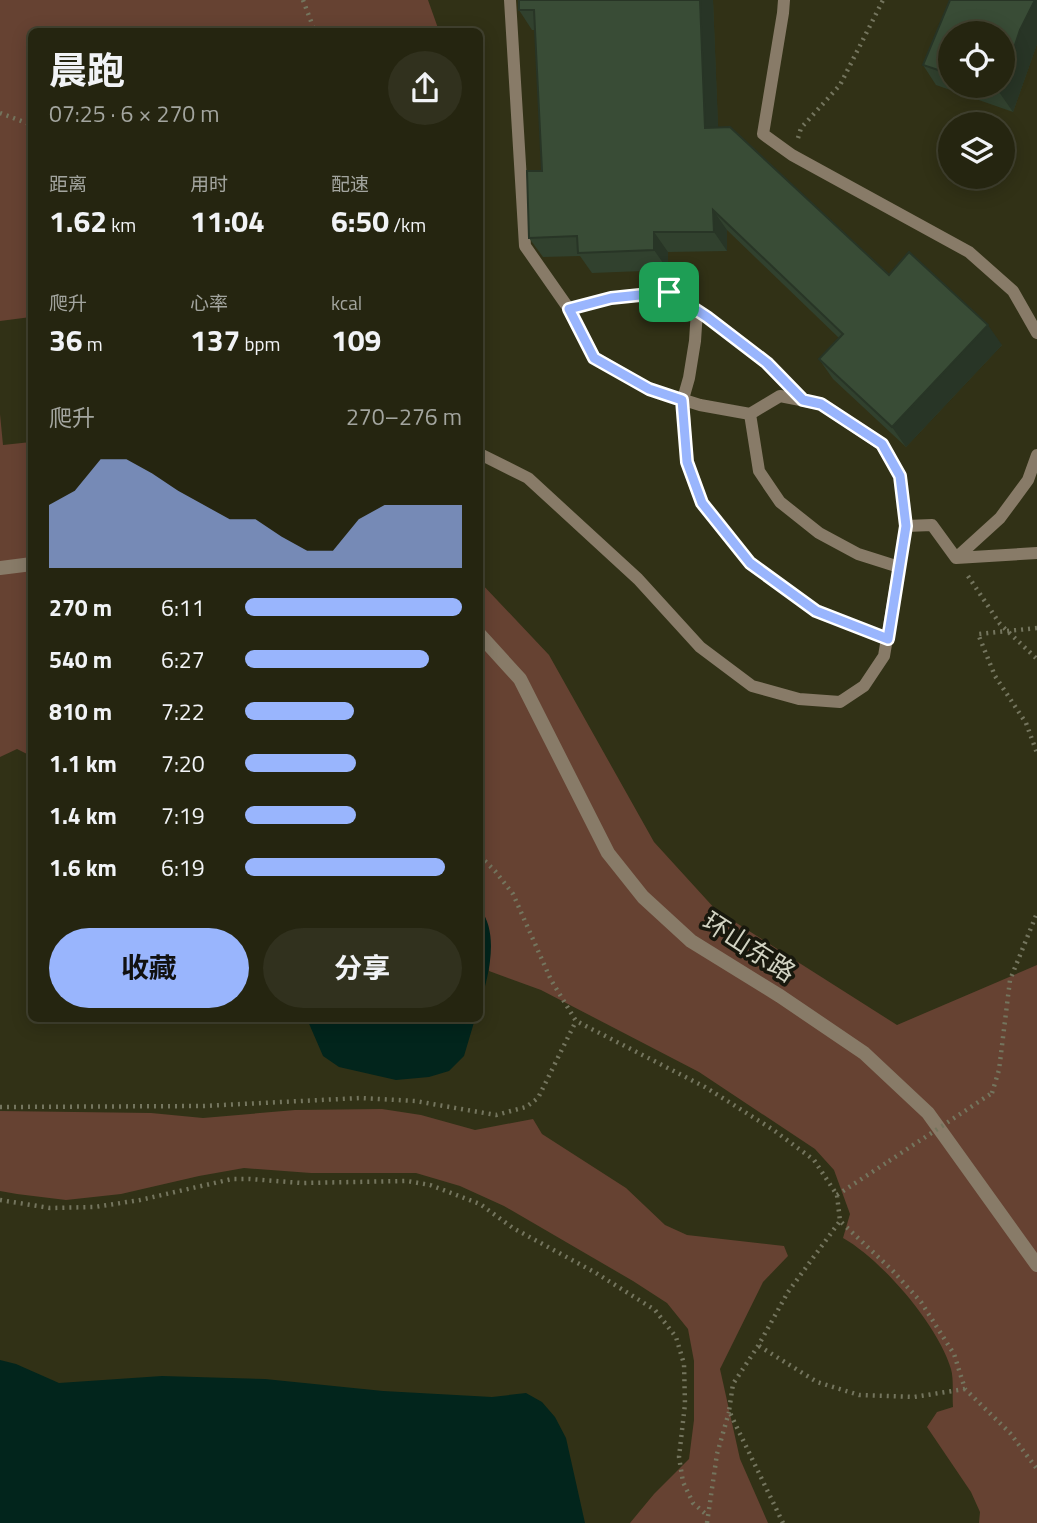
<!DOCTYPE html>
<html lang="zh">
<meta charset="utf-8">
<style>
body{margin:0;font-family:"Titillium Web","Noto Sans SC",sans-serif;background:#31311e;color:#f1f3f6;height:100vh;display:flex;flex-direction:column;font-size:26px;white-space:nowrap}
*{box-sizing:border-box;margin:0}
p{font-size:23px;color:#a3a59f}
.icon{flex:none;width:38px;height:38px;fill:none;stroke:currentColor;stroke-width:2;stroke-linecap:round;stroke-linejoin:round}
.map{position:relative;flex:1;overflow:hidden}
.sheet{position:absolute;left:28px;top:28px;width:455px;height:994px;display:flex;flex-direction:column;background:#252510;border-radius:10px;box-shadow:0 4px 18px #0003,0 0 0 2px #424230}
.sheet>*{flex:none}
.buttons{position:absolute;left:938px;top:21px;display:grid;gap:14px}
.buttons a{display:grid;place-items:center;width:77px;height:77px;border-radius:50%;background:#252510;box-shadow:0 4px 18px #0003,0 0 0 2px #424230;font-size:35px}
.pin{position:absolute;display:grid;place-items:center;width:60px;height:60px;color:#fff;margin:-30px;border-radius:14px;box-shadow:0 4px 10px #0006}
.round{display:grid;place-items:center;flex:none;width:74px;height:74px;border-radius:37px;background:#31311e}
.head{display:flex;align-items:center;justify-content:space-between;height:119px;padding:0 21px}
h1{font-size:38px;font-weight:700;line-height:52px}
.stats{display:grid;grid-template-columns:repeat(3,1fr);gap:10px;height:119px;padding:7px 21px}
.stats div{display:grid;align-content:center}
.stats b{font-size:30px;font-weight:700}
.stats small{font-size:19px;font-weight:400}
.stats p{font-size:19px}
.chart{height:196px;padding:14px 21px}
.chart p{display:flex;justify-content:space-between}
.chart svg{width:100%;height:126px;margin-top:7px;fill:#99b5fd;opacity:.7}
.cta{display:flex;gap:14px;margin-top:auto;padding:14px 21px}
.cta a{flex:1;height:80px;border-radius:42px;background:#99b5fd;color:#111;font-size:28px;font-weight:700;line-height:80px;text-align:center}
.cta a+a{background:#31311e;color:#f1f3f6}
ul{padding:0 21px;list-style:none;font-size:23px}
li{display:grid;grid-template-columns:112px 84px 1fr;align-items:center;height:52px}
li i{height:18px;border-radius:9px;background:#99b5fd}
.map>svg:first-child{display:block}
</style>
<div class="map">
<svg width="1037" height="1523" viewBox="0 0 1037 1523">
<rect width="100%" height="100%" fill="#313116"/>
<path fill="#664232" d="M0,0H428L439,31L32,32L31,317L0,321Z
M0,414L3,445L31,442V756L17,749L0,757Z
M480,582L549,655L654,842L716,910L897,1025L1037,965V1523H979L980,1512L971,1492L927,1427L937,1412L953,1407C952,1395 954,1380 951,1369C938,1325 882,1260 843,1238L850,1214L834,1170L815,1149L699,1072L541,990L489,971C490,950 493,926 480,909Z
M382,1109L421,1115L475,1130L533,1119L542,1134L626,1188L665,1225L687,1235L784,1246L788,1256L763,1282L720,1369L740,1459L768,1523H630L654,1494L689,1459L694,1420V1361L688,1329L667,1303L633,1281L504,1206L460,1186L416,1173H311L244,1168L199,1176L121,1194L66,1200L17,1194L0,1191V1111L151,1113L203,1118L295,1110Z"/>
<path fill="#02251c" d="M480,909C500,934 488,977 480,1005Z
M307,1019H475L464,1056L449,1071L429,1077L396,1080L339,1067L323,1056Z
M0,1360L16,1364L59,1383L162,1376L265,1379L383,1391L492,1397L526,1393L542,1402L555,1417L566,1438L585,1523H0Z"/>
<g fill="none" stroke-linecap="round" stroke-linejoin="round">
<path stroke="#74755e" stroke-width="4.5" stroke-dasharray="2 5" stroke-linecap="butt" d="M303,0L315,32
M0,113L32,125
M798,138L801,128L840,85L883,0
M968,576L1000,624L1037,659
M1037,628L978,634L995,676L1026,723L1037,753
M480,856L495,871L513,894L551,980L576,1021L705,1087L772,1129L814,1160L837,1195L840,1221L892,1270L921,1302L954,1354L965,1389L1010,1433L1037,1469
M992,1093L999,1070L1010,980L1037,913
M0,1107L203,1106L360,1098L415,1101L496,1115L526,1107L538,1098L576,1021
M837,1195L889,1161
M0,1200L50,1208L95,1207L140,1200L232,1179H250L301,1183L407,1181L430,1185L480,1204L513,1228L596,1273L655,1310L676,1337L684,1364L685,1404L679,1457L683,1482L693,1503L708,1516
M759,1346L817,1382L859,1395L914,1397L965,1389
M707,1523L717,1454L729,1412
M783,1523L729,1411L733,1384L758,1346L788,1292L840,1221"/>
<path stroke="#887b68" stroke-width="12" d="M784,0L783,13L763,134L792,155L969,252L1013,291L1037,333
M569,309L611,298L669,292L707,317L767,363L803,400
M697,310L695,341L689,378L683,399L687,462L702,503L750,563L816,611L888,639
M750,414L759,471L780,502L819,533L858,554L899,567
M480,454L528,478L638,579L700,647L752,686L799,699L840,702L864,686L884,656L906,526L900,476L882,445L821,404L780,396L750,414L700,405L649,389L594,357L569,309L525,246L510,0
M906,526L932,525L956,558L1037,553
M956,558L1000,518L1028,480L1037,455"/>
<path stroke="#887b68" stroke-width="14" d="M0,568L32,564
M480,635L520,679L608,853L643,897L691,941L780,996L864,1053L928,1113L1037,1265"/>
<path stroke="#74755e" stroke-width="4.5" stroke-dasharray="2 5" stroke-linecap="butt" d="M889,1161L992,1093"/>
</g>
<path fill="#31412e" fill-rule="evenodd" d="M713,0L718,128L889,275L1002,345L906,447L833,379L819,359L839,338L727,230V251L668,252V270L592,273L580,256L543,257L529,238L542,171L535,30H532L519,10Z
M950,0H1037V44L1013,112L936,85L923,65ZM950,33H1003V86H950Z"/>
<path fill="#283526" d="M700,0H713L719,148L705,128Z
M1035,0H1037V44L1013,112L999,92L1001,86H1003V81L1020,30Z
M713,210L727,230V251L714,232Z
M654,232L668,252V270L654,250Z
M988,325L1002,345L906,447L892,427Z"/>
<path fill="#394c36" stroke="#283526" stroke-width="2" d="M519,0H700L705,128L730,127L889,275L909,252L988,325L892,427L819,359L843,334L713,210L714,232H654V250L578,253L577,236L529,238L527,171H542L534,10H519Z
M950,0H1035L1020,30L1003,81V33H950V74L923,65Z
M982,86H1001L999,92Z"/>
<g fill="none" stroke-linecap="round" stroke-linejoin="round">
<defs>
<path id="route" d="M669,292L707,317L767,363L803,400L821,404L882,444L900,476L906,526L888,639L816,611L750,563L702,503L687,462L682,400L649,389L594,358L569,309L611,298Z"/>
</defs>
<use href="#route" stroke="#fff" stroke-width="14"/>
<use href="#route" stroke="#99b5fd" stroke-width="9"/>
</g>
<g text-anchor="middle" stroke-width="7" stroke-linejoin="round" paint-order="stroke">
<g font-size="26" fill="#d2d3c3" stroke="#18180d">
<text transform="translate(749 947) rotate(33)" y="9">环山东路</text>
</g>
</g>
</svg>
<div class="buttons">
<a><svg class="icon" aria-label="locate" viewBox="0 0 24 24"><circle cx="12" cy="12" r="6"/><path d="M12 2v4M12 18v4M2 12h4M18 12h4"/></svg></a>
<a><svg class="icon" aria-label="layers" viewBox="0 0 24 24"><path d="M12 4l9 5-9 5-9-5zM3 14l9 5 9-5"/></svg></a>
</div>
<div class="pin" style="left:669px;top:292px;background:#1e9e55"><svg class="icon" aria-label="arrive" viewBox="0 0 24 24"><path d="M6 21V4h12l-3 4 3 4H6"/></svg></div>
<section class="sheet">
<div class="head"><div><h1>晨跑</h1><p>07:25 · 6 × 270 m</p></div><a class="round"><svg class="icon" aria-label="share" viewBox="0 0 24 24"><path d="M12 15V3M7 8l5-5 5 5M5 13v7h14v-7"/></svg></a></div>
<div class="stats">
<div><p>距离</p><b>1.62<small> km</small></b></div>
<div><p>用时</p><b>11:04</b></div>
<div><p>配速</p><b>6:50<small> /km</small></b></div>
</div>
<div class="stats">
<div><p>爬升</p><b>36<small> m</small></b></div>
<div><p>心率</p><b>137<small> bpm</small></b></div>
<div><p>kcal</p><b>109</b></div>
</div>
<div class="chart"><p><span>爬升</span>270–276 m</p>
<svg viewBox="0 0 160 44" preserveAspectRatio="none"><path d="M0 44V22L10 17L20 6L30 6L40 11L50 17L60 22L70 27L80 27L90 33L100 38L110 38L120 27L130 22L140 22L150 22L160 22V44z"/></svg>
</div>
<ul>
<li><b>270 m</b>6:11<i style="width:100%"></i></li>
<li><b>540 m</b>6:27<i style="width:85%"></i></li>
<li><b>810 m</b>7:22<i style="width:50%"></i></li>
<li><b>1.1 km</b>7:20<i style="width:51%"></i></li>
<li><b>1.4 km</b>7:19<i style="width:51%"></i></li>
<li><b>1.6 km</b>6:19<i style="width:92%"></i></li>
</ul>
<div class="cta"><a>收藏</a><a>分享</a></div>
</section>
</div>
